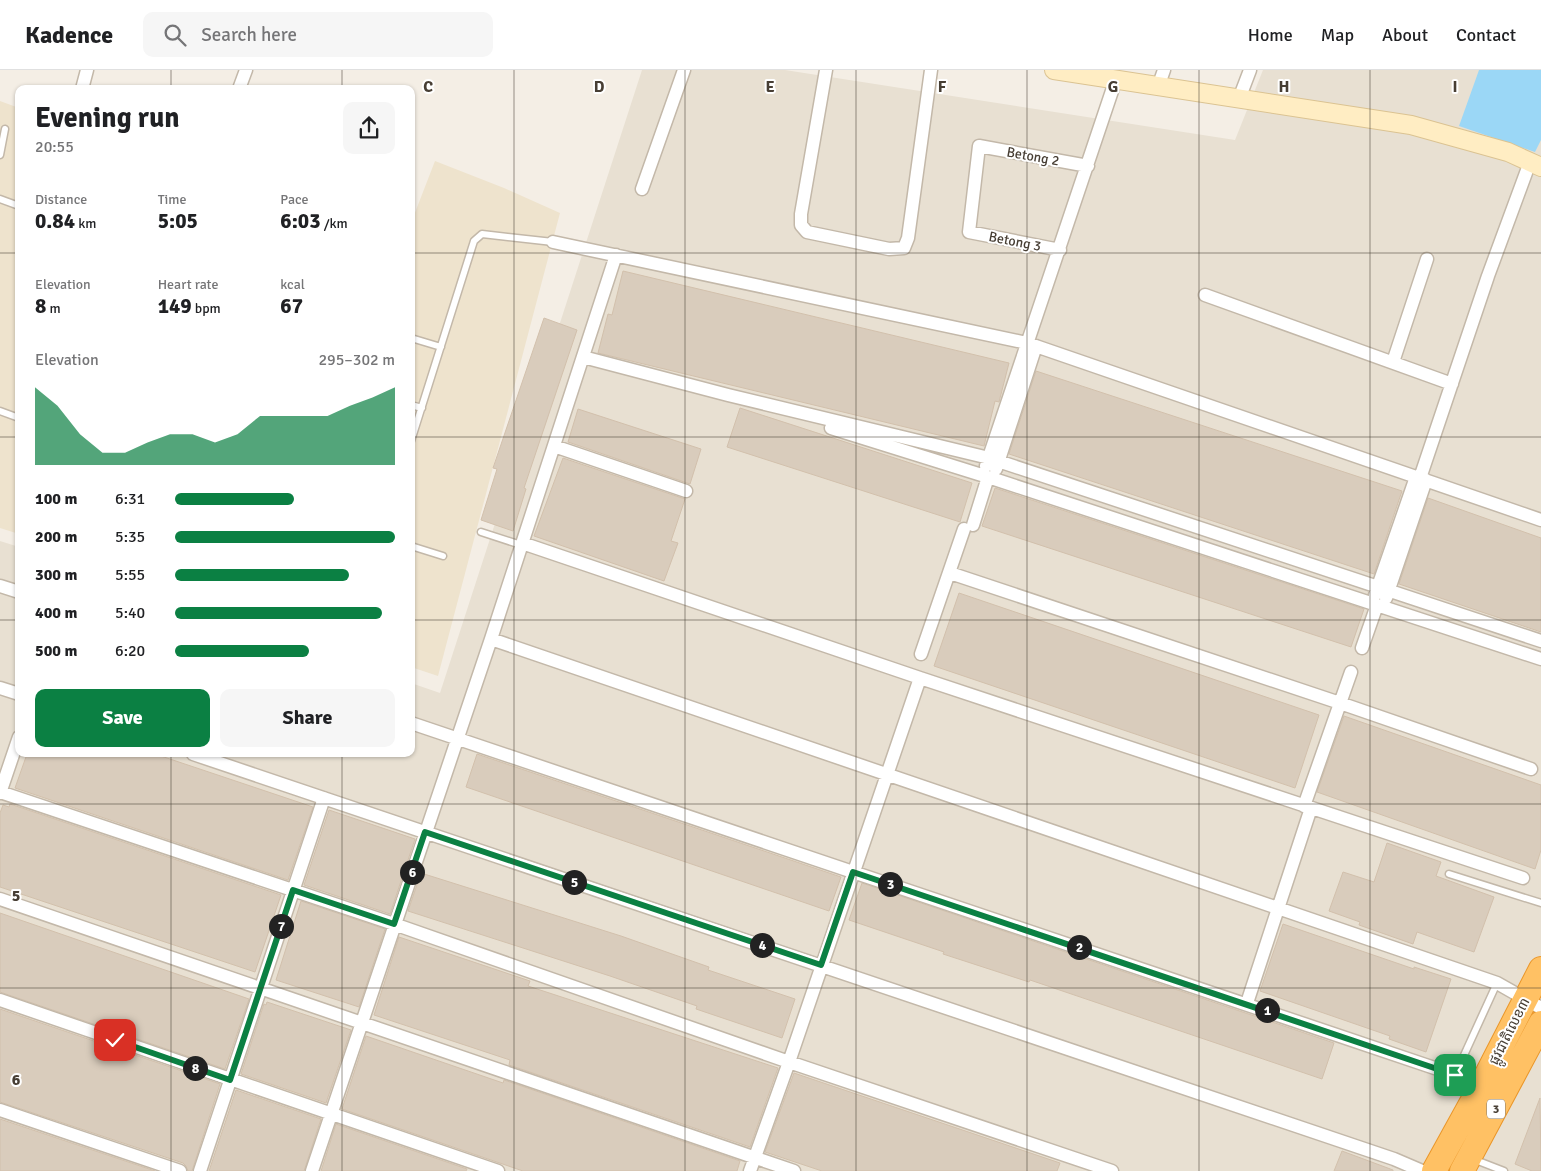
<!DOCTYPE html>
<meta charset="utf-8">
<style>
body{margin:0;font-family:Signika,"Noto Sans Khmer",sans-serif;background:#f6f6f6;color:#202124;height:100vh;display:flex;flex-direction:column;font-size:19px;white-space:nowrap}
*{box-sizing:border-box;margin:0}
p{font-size:16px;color:#757577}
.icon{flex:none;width:28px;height:28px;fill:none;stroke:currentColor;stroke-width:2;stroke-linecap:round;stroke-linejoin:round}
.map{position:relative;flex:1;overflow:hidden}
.panel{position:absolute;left:15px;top:15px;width:400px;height:672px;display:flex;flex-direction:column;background:#fff;border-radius:10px;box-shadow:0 1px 4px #0004}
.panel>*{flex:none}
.pin{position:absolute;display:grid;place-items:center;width:42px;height:42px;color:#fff;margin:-21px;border-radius:10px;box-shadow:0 2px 8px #0006}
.km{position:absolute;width:25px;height:25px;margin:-12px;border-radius:50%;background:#222;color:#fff;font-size:14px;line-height:25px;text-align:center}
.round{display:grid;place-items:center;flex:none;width:52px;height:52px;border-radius:10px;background:#f6f6f6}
.head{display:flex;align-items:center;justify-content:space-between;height:85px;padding:0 20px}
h1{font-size:28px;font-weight:800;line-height:38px}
.figures{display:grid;grid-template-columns:repeat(3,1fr);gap:8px;height:85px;padding:5px 20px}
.figures div{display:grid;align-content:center}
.figures b{font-size:21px;font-weight:800}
.figures small{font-size:14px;font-weight:400}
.figures p{font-size:14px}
.chart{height:140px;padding:10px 20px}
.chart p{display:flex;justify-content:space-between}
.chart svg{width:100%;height:90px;margin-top:5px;fill:#0b8043;opacity:.7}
.button{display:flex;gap:10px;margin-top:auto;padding:10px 20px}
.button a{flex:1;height:58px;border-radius:10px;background:#0b8043;color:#fff;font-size:20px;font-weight:800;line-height:58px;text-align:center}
.button a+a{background:#f6f6f6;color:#202124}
ul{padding:0 20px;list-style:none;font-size:16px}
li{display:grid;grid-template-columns:80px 60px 1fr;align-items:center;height:38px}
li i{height:12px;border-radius:6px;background:#0b8043}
header{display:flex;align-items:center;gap:30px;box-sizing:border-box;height:70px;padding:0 25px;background:#fff;border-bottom:1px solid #e0e0e0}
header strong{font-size:24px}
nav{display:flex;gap:28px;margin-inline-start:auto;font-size:18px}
.search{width:350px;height:45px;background:#f6f6f6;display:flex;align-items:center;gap:12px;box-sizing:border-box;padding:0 18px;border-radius:10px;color:#757577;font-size:19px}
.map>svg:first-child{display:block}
</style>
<header>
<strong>Kadence</strong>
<div class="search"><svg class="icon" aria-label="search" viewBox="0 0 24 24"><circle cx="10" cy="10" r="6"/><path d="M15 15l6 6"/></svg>Search here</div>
<nav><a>Home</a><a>Map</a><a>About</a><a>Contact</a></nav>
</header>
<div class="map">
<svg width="1541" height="1101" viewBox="0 0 1541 1101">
<rect width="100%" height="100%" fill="#f4eee5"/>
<path fill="#e8e0d2" d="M642,0H785L1235,70L1263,0H1541V1101H0V471L19,477V684H411V613L440,623Z"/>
<path fill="#eee3cd" d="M0,31L19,38V464L0,458Z
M435,91L504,118L560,143L438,606L411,597V153Z"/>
<path fill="#9bd7f6" d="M1479,0H1541V70L1535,82L1459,56Z"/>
<path fill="#d9ccbc" stroke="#d2c0ac" d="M623,201L1009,293L999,332L995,331L984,376L598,283L608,244L612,245Z
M544,248L577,260L524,418L526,419L513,461L481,450L497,399L493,398Z
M1036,301L1402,421L1374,504L1009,384Z
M740,338L972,413L960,452L727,377Z
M578,339L701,379L690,414L568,372Z
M563,388L685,429L671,471L678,473L664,511L534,466Z
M995,418L1364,539L1351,577L982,456Z
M1428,428L1541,468V562L1399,514Z
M959,523L1319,645L1295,718L934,596Z
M1344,646L1541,715V780L1535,799L1317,722Z
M27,684H155L313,737L288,810L15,718Z
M477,684L841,807L829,841L466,717Z
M10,734L281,825L255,902L0,817V743L3,735L9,737Z
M329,740L415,769L390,844L304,815Z
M1387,773L1441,792L1436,806L1494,827L1474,882L1417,862L1413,874L1359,855L1360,852L1329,841L1343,802L1374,812Z
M421,803L621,866L709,897L708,900L795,929L782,968L696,939L697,936L610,906L408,841Z
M862,813L1334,973L1322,1009L1030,910L1029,912L943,884L944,882L849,850Z
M301,831L385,859L359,937L276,910Z
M0,843L249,929L225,999L0,922Z
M1283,854L1414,899V897L1451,909L1426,982L1389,969L1390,966L1260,921Z
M399,867L530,911L528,916L778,998L750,1077L509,995L510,990L374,945Z
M267,932L351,960L326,1033L241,1004L264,934L266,935Z
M0,939L220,1014L192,1101H188L186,1096L183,1093L0,1032Z
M366,966L503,1013L504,1010L740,1091L737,1101H523L342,1039Z
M794,1003L1060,1093L1057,1101H822L765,1082Z
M236,1020L321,1049L304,1101H209Z
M1540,1028L1541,1101H1532L1515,1094Z
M0,1049L155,1101H0Z
M336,1054L467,1099L466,1101H321Z
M1342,1081L1393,1100V1101H1334Z"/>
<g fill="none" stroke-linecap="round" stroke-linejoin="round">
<defs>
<path id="lane" d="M0,85L5,59
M0,129L19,136
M411,268L441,277
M411,335L422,338
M0,341L19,348
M411,371L474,171L482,164L553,172
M481,462L521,475
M411,476L443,486
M1449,804L1541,833
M1455,1005L1497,913
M1473,1089L1504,1101"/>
<path id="street" d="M826,0L801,144V155L807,162L889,179L904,178L908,168L931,0
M1158,17L1164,0
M82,19L87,0
M239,19L246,0
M1239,29L1250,0
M642,119L684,0
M553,172L1027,273L1541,450
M1060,180L969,162L979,76L1088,96
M1205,225L1452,314
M583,287L728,325L989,388L1541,571
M1393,292L1427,189
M831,358L988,407L1541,589
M554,376L686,421
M986,396L1116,9
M996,399L1036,276
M1420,408L1488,206L1530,92
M973,455L988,407
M522,473L920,608L1523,808
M950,503L1340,633L1531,699
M0,516L19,522
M1375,525L1416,407
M1386,528L1426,410
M491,569L1497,913L1541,938
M1362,578L1377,535
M921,584L964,459
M0,618L19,624
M411,653L1482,1014
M193,684L1394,1089L1422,1101
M0,722L394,854L789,992L1112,1101
M0,723L19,667
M1304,736L1351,602
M0,829L794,1101
M0,930L498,1101
M1247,933L1311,738
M0,1040L180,1101
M200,1101L324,728
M312,1101L491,569L616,185
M750,1101L789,992L920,608"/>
<path id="secondary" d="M1054,0L1411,55L1508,82L1541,97"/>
<path id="highway" d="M1434,1101L1482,1014L1541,899
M1462,1101L1541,953"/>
</defs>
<use href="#lane" stroke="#c3b8a9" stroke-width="9"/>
<use href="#street" stroke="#c3b8a9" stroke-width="15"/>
<use href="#secondary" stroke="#dbc392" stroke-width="20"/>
<use href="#highway" stroke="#ea9629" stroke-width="26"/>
<use href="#lane" stroke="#fff" stroke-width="6"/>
<use href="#street" stroke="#fff" stroke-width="12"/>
<use href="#secondary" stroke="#ffedc3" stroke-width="18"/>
<use href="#highway" stroke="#ffc164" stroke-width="24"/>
</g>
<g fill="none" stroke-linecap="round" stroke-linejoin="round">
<defs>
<path id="route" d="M115,970L230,1010L293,820L394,854L425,762L821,895L853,802L1455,1005"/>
</defs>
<use href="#route" stroke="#fff" stroke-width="10"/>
<use href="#route" stroke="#0b8043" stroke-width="6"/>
</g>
<path fill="none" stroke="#473e34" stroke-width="1" stroke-opacity="0.55" d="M171,0V19M342,0V19M514,0V1101M685,0V1101M856,0V1101M1027,0V1101M1199,0V1101M1370,0V1101M0,183H19M411,183H1541M0,367H19M411,367H1541M0,550H19M411,550H1541M171,684V1101M342,684V1101M0,734H1541M0,918H1541"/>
<g text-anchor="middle" stroke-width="4" stroke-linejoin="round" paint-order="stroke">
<rect fill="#fff" stroke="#7e7871" stroke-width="1" x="1487" y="1029.5" width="18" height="19" rx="4"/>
<g font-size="12" font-weight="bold" fill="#473e34">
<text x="1496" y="1043">3</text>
</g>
<g font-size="14" fill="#473e34" stroke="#fff">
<text transform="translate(1033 86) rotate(10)" y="5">Betong 2</text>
<text transform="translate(1015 171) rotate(11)" y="5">Betong 3</text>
<text transform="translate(1509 961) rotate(-63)" y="5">ផ្លូវជាតិលេខ៣</text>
</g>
</g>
<g font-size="16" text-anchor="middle" font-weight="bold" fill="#473e34" stroke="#fff" stroke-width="4" stroke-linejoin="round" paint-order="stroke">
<text x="428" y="22">C</text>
<text x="599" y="22">D</text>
<text x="770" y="22">E</text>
<text x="942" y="22">F</text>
<text x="1113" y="22">G</text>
<text x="1284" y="22">H</text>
<text x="1455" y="22">I</text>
<text x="16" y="831">5</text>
<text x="16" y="1015">6</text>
</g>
</svg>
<div class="pin" style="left:1455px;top:1005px;background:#1e9e55"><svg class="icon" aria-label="arrive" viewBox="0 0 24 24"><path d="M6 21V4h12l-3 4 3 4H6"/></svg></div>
<div class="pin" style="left:115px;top:970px;background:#d93025"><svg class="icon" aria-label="check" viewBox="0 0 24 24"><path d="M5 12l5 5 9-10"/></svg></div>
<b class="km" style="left:1267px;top:940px">1</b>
<b class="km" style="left:1079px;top:877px">2</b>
<b class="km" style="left:890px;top:814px">3</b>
<b class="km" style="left:762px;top:875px">4</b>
<b class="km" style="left:574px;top:812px">5</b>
<b class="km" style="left:412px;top:802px">6</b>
<b class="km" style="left:281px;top:856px">7</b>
<b class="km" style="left:195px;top:998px">8</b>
<section class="panel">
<div class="head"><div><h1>Evening run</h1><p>20:55</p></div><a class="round"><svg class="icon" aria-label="share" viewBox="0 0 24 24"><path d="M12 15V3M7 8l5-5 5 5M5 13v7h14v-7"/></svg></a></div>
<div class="figures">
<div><p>Distance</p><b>0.84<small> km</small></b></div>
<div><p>Time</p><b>5:05</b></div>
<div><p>Pace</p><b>6:03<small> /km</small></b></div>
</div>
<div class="figures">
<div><p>Elevation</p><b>8<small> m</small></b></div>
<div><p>Heart rate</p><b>149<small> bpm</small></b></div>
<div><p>kcal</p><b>67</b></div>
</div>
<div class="chart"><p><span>Elevation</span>295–302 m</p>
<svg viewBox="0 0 160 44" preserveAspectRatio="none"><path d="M0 44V6L10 15L20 29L30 38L40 38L50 33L60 29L70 29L80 33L90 29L100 20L110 20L120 20L130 20L140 15L150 11L160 6V44z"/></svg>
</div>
<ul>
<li><b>100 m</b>6:31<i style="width:54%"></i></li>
<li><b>200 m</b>5:35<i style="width:100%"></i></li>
<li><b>300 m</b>5:55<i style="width:79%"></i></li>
<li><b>400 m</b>5:40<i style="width:94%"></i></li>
<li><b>500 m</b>6:20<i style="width:61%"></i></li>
</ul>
<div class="button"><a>Save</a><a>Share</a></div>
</section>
</div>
